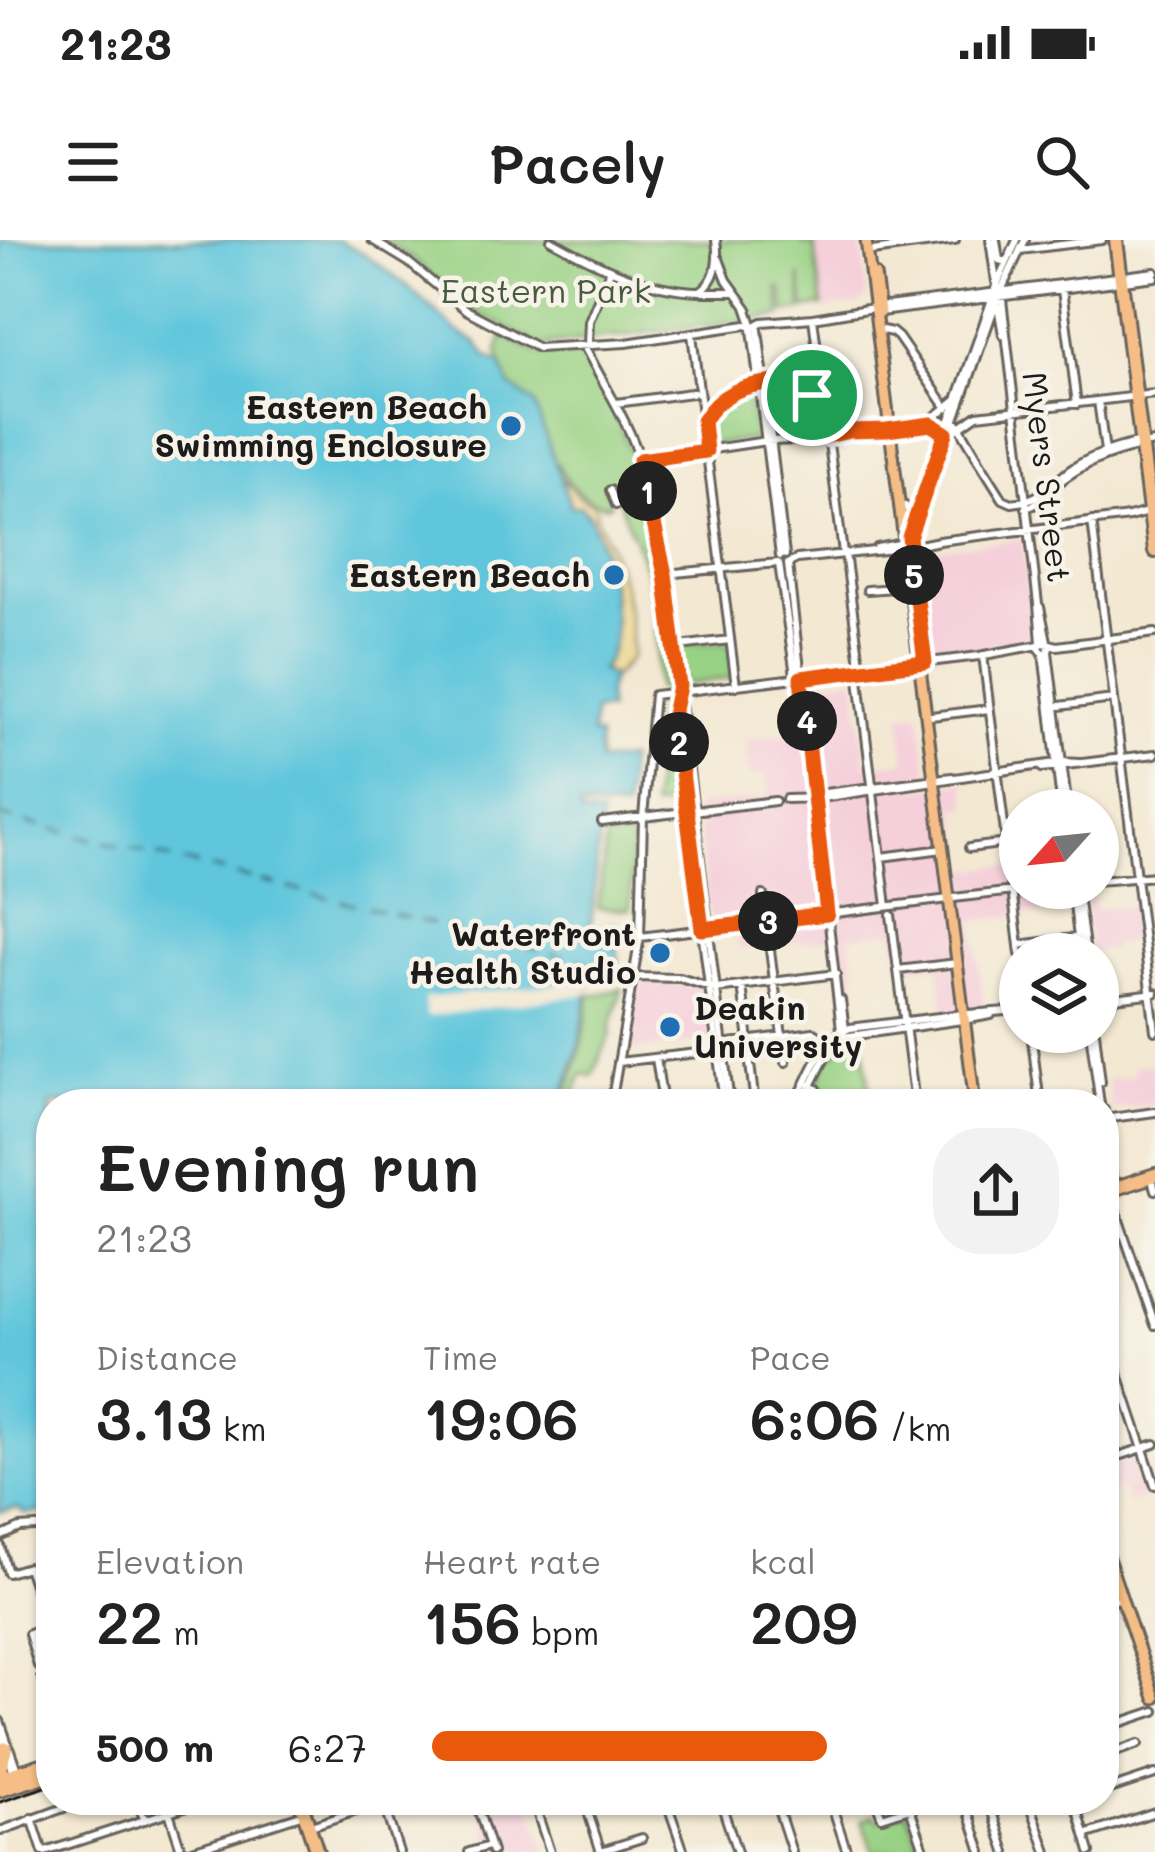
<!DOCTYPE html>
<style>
body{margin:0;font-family:Mali,sans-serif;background:#f2f2f2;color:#222;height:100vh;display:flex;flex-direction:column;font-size:45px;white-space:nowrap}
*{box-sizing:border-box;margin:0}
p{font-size:39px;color:#767676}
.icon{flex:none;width:66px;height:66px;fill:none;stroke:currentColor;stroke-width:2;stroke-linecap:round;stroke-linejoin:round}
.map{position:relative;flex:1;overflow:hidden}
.details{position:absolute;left:36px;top:849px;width:1083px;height:726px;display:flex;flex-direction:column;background:#fff;border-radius:48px;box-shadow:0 3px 9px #0004}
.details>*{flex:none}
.needle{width:78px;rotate:243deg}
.fabs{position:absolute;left:999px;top:549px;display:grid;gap:24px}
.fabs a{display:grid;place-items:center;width:120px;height:120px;border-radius:50%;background:#fff;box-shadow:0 3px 9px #0004;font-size:60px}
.pin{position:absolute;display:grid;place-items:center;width:102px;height:102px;color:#fff;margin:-51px;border:6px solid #fff;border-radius:50%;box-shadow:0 3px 12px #0007}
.km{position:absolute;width:60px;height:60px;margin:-30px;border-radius:50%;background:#222;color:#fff;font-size:33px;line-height:60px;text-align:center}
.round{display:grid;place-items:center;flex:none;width:126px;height:126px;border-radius:48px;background:#f2f2f2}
.overview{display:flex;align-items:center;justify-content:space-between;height:204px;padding:0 60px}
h1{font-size:66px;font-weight:600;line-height:90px}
.figures{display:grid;grid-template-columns:repeat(3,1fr);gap:18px;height:204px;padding:12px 60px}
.figures div{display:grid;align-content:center}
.figures b{font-size:60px;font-weight:600}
.figures small{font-size:33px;font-weight:400}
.figures p{font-size:33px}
ul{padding:0 60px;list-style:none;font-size:39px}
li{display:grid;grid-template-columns:192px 144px 1fr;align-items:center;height:90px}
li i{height:30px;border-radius:15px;background:#ea580c}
.status{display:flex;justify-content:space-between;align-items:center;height:84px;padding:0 60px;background:#fff;direction:ltr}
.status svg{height:33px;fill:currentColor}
header{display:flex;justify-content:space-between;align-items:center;height:156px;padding:0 60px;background:#fff;font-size:54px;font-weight:600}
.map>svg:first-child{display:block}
</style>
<div class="status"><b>21:23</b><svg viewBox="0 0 49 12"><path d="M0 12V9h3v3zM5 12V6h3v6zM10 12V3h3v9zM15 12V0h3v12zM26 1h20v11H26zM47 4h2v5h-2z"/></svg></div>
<header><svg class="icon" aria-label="menu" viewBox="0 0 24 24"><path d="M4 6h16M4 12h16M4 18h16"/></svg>Pacely<svg class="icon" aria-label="search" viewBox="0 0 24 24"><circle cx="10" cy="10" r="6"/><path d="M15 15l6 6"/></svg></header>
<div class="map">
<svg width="1155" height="1612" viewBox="0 0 1155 1612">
<rect width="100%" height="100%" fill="#f7f3e8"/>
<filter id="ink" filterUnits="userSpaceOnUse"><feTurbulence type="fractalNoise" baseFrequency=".00833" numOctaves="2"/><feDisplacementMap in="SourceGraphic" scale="24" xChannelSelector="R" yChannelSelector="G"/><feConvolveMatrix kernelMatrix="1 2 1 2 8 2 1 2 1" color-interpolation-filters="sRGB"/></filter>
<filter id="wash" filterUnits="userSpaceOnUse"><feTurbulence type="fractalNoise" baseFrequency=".004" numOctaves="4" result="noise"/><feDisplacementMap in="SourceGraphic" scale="48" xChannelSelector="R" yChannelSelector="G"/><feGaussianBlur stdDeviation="2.7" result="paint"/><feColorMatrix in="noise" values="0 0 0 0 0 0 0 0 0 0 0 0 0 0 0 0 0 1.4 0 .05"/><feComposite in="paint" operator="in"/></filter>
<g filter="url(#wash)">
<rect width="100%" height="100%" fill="#f3e8d2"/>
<path fill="#f5cfda" d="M803,0H860L867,52L865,60L861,64L824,69L814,4L804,5Z
M1022,299L1035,400L929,415L916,319L918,311Z
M855,438L866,526L906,521L901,475L920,472L928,533L909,536L912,550L965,542L968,566L956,567L965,630L1020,625V648H1077L1080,668L973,681L984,767L945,773L939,725L900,729L894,691L850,696L857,752L842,753L832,698L739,709L736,692L712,695L696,566L768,557L766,534L750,536L746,500L812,491L807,444Z
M1092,650L1095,670L1137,665L1141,700L1113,704V709L1091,712L1083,651Z
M642,740L704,749L711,801L626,811Z
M1154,823L1155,864L1111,870L1107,839L1134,836V826Z
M1140,1215L1155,1253L1128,1263L1121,1248L1104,1254V1228Z
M477,1560H529L546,1612H495Z"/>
<path fill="#99d184" stroke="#5a7650" stroke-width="3" d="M380,0H803L804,5L814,4L823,66L805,69L800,35L802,70L785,72L782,48H778L782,76L541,106L474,71L409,16Z
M503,96L537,113L583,114C603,148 622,187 635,224C659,295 666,372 675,446L657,448C657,405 656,358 642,317C633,293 620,272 615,247L610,244L605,247L611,263L608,266C583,260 568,246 557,223L526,232L507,140L500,121L498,112Z
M769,146L793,151L819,167L822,196L772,198Z
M753,149L763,198L709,205L706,181C719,165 732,153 753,149Z
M684,403H730L733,438L691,444C676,438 679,418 677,404Z
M673,461L684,564L652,568L659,463Z
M633,596L630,669L598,668L606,599Z
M622,749L610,789L612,791L592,836L585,834L581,836L571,864H564L582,805L590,756Z
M863,798L871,861L909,859V864H829L818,844L829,815L832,817L846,801Z
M907,1571L922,1612H873L862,1580L875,1575L878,1581Z"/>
<path fill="#eeda9e" stroke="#857b5d" stroke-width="3" d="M561,238L581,258L594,264L597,273L596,275C619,325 631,361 632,416L614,437L601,430C628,396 607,309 588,272L572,269Z"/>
<path fill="#5fc6dc" stroke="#3e717c" stroke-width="3" d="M0,0H338L363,13L407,46L459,93L477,103L486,116L500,123L511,147L534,163L571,267L580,266C604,285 619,374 613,404C611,414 607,422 601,430L612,437L607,452L608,470L594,471L591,495L598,496L599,522L628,520L625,570L580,568L581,574L601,576L591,686L586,688L598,691L614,684L619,723L592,727L579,806L561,864H51V1271L25,1274L18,1268L0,1272Z"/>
<path fill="#f3e8d2" d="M591,740L588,754L427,777L424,758Z"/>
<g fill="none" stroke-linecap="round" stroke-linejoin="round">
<path stroke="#33585f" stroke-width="3" stroke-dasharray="15 12" stroke-linecap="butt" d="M0,576L587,722"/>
</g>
</g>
<g filter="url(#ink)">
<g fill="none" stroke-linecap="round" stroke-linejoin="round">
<defs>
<path id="minor" d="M372,0L408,22L466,70L538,108L626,103L746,85L753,87L746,67
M551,0C596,25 647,50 700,51C717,40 719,20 716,0
M990,0L996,42
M996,0L999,20L1007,22
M1020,10L1102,0
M872,11L955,0
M719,19L727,40L748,69
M1062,50L1077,164
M1001,51L1038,364L1041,403L1039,408L1043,413L1048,412L1050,404L1041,403
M703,52H735
M998,66L1003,95
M879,67L1155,32
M880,72L1155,37
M813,78L843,313
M753,87L762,82L813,78L873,68
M758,89L785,315
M752,90L780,316
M882,90L892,92L898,97L947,168
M692,94L736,446
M588,105L589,81L609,33
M584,106C602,142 631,185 641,224C650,260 659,297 665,334L730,864
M1098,161L1105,211
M616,163L699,152
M705,178C738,130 778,139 823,161
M931,184L946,193
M958,184L978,218
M957,189L977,175L1155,154
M1148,204L1155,203
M976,216L1003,259L1012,263L1025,261
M640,220L766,201L804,200L850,191L900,188L932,179L957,159
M610,250L616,265
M1025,260C1043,258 1057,238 1073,228C1093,215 1114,208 1137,203
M905,266L911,273L919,272
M1026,268C1041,264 1046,253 1058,243C1082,224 1112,212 1142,206
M1092,281L1155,791
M909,297L998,42L1017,0
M910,307L998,57L1025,0
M910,307L939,301L1129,277L1151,271
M877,308L904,303
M845,313L861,431
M789,323L797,319L903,308
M779,324L812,553
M788,324L842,798
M665,334L778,323
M867,350L895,348L910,350
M1040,367L1047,401
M1050,404L1057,406L1155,393
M687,405L730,400
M1048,412L1068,570
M1043,413L1062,570
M983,415L1020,714
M858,431L887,666
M676,455L674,470L724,864
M1052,467L1113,459
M931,476L989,469
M1042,528L1155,514
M817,554L952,537
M786,559L821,558L1062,522L1080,523
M602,582L775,561
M969,608L1007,603
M881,617L943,609
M1098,641L1155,636
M1072,648L1080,714
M1077,648L1086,714
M763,655L774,741
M954,658L1040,648
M891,675L915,864
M640,697L949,659
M1019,705L1081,697
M898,730L957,723
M634,737L680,738L716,749L836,734
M774,742L786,822
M742,746L749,801
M841,760L845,789
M1098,760L1155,753
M968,774L1020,770
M969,779L991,775
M1031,792L1040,864
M1090,792L1100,864
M1095,792L1101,842
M721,808L730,803L813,792L829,803
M748,808L755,864
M656,818L663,864
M618,822L812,800L832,808
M810,845L817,849L823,864
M611,864L640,697L643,577L654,455L979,416L1039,405
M794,864C811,838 818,800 850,788L963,774
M802,864L826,816L843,797L962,780
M1104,870V873
M1104,879L1155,872
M1104,884L1114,948
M1109,921L1111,957L1155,1085
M1153,943L1155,950
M1104,1092L1155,1245
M1104,1221L1155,1204
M0,1297L20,1288L51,1286
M0,1305L8,1333L28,1327L48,1386L29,1394L38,1426
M38,1357L51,1352
M1104,1364L1121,1358
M42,1437L51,1462
M0,1481L18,1533
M0,1488L12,1531
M1104,1488L1155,1471
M1104,1516L1138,1504
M1104,1551L1155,1534
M123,1560L140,1569L145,1580
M382,1560L399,1612
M475,1560L492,1612
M533,1560L550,1612
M584,1560L601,1612
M666,1560L684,1612
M720,1560L737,1612
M775,1560L792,1612
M830,1560L847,1612
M875,1560L882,1577L910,1568
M910,1560L911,1571L925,1612
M965,1560L982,1612
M989,1560L1006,1612
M1029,1560L1047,1612
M1075,1560L1090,1612
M427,1568L449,1560
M169,1572L182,1612
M32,1578L43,1612
M314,1585L383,1562
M0,1591L86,1560
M1085,1595L1155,1572
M601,1611L642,1598
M45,1612L206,1560
M186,1612L304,1574
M469,1612L489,1606"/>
<path id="major" d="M866,0L975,864
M875,35L880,72
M1104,1306L1155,1458"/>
<path id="highway" d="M1116,0L1155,311
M1104,952L1155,935
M0,1529L6,1508
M0,1538L51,1522
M0,1550L51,1534
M300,1560L317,1612"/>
</defs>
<use href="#minor" stroke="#67635c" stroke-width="12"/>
<use href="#major" stroke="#67635c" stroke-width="15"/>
<use href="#highway" stroke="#67635c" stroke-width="18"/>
<use href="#minor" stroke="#fff" stroke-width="6"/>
<use href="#major" stroke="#f6be87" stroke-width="9"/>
<use href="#highway" stroke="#f6be87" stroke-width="12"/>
<path stroke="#1c1c1c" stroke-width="3" d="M0,1562L51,1545"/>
</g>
</g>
<g fill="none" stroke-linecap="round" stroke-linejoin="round" filter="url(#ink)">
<defs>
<path id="route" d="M774,142L798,148L823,161L827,196L850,191L887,190L931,184L946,193L909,297L925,422L801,438L827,674L702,689L674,470L679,446L665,334L640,220L706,211L703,181C719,154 743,145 774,142Z"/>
</defs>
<use href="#route" stroke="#fff" stroke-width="24"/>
<use href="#route" stroke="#ea580c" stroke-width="15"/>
</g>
<g fill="#1f6fb2" stroke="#f7f3e8" stroke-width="4.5">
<circle cx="511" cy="186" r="12"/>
<circle cx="614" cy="335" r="12"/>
<circle cx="660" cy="713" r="12"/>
<circle cx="670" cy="787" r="12"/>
</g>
<g text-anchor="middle" stroke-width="9" stroke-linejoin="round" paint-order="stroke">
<g font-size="33" fill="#485b40" stroke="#f7f3e8">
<text x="546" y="63">Eastern Park</text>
</g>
<g font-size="33" font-weight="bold" fill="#1c1c1c" stroke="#f7f3e8" text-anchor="end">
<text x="487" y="179">Eastern Beach<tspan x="487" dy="38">Swimming Enclosure</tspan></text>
<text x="590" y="347">Eastern Beach</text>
<text x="636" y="706">Waterfront<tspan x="636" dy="38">Health Studio</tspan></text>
<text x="694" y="780" text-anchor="start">Deakin<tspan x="694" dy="38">University</tspan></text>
</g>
<g font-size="33" fill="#1c1c1c" stroke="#f7f3e8">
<text transform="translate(1047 237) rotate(83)" y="12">Myers Street</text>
</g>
</g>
</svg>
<div class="fabs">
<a><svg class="needle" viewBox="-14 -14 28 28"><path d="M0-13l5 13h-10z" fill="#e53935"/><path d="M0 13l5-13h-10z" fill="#767676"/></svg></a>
<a><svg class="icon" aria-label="layers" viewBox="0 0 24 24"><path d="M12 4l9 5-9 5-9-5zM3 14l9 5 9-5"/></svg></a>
</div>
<div class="pin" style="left:812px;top:155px;background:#1e9e55"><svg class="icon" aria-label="arrive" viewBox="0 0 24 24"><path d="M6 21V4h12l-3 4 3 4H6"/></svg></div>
<b class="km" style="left:647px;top:251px">1</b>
<b class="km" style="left:679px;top:502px">2</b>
<b class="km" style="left:768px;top:681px">3</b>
<b class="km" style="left:807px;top:481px">4</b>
<b class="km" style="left:914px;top:335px">5</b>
<section class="details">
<div class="overview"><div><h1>Evening run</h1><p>21:23</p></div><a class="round"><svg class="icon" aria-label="share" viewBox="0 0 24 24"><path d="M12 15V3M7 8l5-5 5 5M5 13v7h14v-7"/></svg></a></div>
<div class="figures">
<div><p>Distance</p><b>3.13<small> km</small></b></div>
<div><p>Time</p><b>19:06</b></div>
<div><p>Pace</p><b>6:06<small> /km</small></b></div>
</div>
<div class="figures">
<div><p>Elevation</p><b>22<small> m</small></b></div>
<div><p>Heart rate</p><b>156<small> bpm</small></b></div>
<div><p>kcal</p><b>209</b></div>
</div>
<ul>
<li><b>500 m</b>6:27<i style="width:63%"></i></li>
</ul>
</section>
</div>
